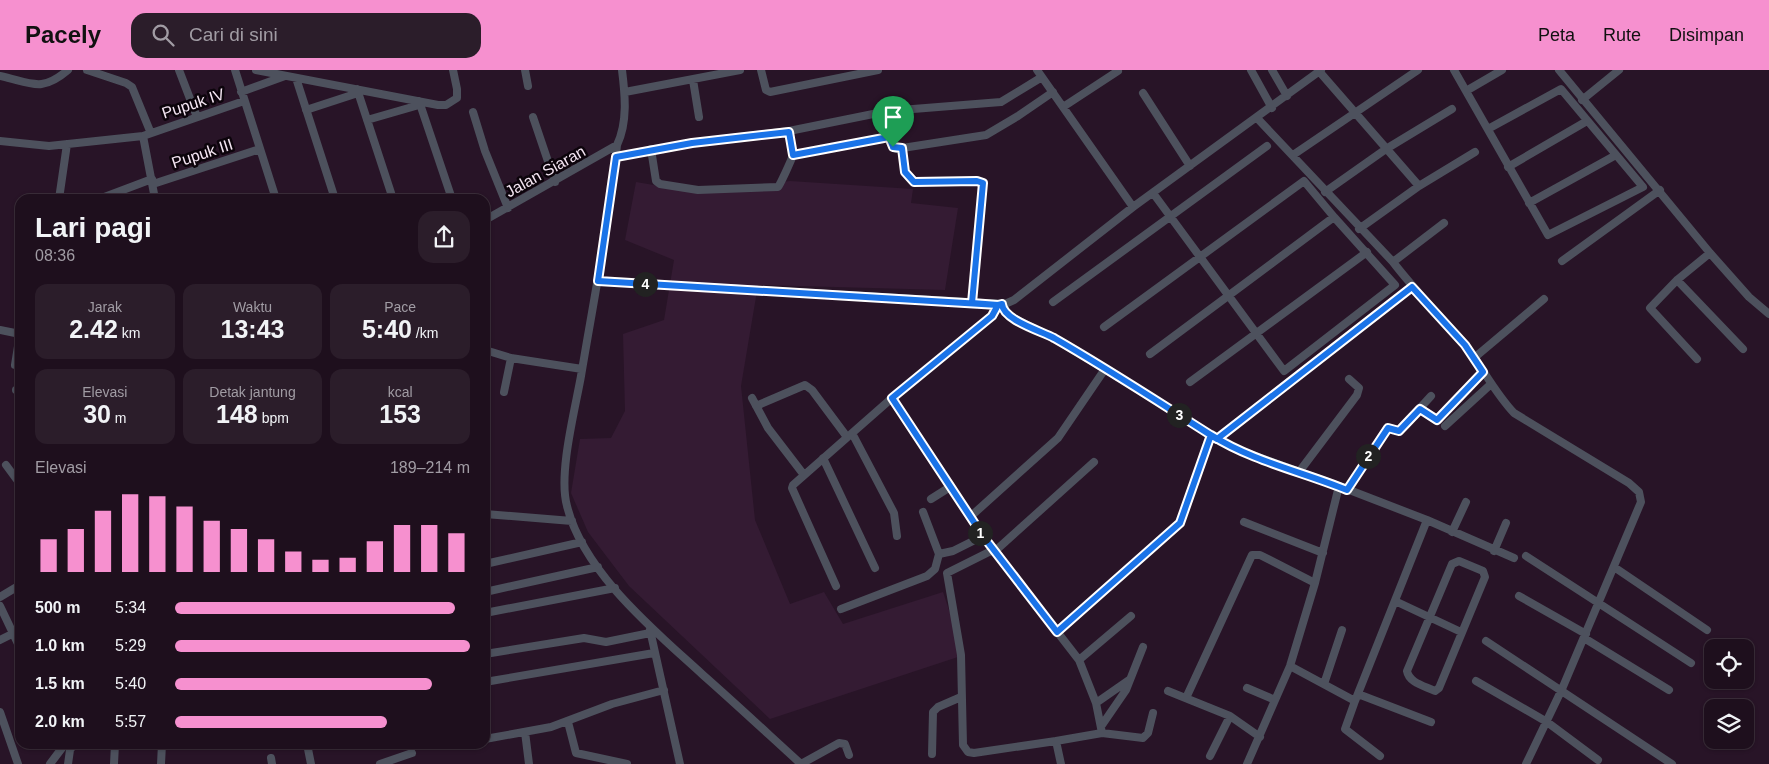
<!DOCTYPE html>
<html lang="id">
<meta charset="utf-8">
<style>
body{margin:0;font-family:Arial,sans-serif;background:#2b1d2a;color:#f1f3f6;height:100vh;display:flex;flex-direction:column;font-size:19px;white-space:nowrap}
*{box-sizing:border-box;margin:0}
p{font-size:16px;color:#a19ca4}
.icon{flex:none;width:28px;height:28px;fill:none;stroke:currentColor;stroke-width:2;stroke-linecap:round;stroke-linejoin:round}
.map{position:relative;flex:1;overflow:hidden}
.details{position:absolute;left:15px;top:124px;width:475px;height:555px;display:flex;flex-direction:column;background:#1e0f1d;border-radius:15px;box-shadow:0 1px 4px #0004,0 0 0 1px #3c2f3b}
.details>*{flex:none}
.fabs{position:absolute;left:1704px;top:569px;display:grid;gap:10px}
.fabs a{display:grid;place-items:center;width:50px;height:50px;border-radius:10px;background:#1e0f1d;box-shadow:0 1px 4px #0004,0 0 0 1px #3c2f3b;font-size:25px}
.pin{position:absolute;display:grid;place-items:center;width:42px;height:42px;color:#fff;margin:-51px -21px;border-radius:50% 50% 50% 0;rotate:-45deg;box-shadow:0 0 5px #0007}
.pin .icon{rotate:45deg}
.km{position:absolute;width:25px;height:25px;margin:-12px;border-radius:50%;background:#222;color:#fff;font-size:14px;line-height:25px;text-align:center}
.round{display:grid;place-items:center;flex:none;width:52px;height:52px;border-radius:15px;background:#2b1d2a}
.summary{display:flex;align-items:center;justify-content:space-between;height:85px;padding:0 20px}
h1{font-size:28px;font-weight:600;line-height:38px}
.stats{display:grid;grid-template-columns:repeat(3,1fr);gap:8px;height:85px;padding:5px 20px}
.stats div{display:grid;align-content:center;border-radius:12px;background:#2b1d2a;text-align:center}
.stats b{font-size:25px;font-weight:600}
.stats small{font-size:14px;font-weight:400}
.stats p{font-size:14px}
.chart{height:140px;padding:10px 20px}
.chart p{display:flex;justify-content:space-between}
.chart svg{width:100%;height:90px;margin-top:5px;stroke:#f690cf;stroke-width:6}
ul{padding:0 20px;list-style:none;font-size:16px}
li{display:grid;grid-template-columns:80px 60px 1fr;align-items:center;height:38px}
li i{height:12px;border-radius:6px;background:#f690cf}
header{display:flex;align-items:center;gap:30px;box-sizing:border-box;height:70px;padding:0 25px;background:#f690cf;color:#111}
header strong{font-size:24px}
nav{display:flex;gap:28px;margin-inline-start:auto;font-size:18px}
.search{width:350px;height:45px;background:#2b1d2a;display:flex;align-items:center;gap:12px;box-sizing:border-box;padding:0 18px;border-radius:15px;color:#a19ca4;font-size:19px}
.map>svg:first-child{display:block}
</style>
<header>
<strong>Pacely</strong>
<div class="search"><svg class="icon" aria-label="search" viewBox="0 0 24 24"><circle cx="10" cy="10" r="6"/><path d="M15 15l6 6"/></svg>Cari di sini</div>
<nav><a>Peta</a><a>Rute</a><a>Disimpan</a></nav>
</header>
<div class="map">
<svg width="1769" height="694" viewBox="0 0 1769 694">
<rect width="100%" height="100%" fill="#281427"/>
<path fill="#341b33" d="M790,111L913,119L911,133L958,138L945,220L758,215L741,316L755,450L790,534L824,522L843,554L943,522L964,585L770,649L629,516L588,462L571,423L580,369L611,368L625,341L623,264L664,250L674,190L625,170L636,112L701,123Z"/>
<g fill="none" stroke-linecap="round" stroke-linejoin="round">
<path stroke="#4d515d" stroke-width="8" d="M87,0L126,13L132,17L150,61
M179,0L197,47
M235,0L276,129
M256,0L438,35H446L457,28V19L453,0
M525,0L528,16
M622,0C625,24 628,52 617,75C609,152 594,229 581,306C575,340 558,404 567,436C583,502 655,561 703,605C736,634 768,664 801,694
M761,0L766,20L770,22L878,0
M1037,0L1133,137
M1251,0L1272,38
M1272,0L1287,26
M1318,0L1419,116
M1454,0L1548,165L1643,117L1561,19L1488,59
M1559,0L1710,183L1749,227L1769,244
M0,6C32,13 41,23 68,0
M296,8L335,129
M693,10L699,47
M357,19L393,129
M1466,21L1502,0
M241,22L285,6
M625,22L740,0
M1143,23L1190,96
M1582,30L1619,0
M419,31L452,129
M1063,37L1118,1
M306,40L358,23
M888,41C888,53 886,72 896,79L986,65L1018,46L1053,22
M473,42L485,81L508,138
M533,47L555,112
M1257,48L1393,192C1415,221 1441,246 1464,274C1482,296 1494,322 1514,343L1629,413L1639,422L1641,432L1562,619L1526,694
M367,50L419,35
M789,61L793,85
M0,71L49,76L143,66
M902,78L905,102L914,112L977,111L983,113L972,233
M651,79L656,111L660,114L698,120L778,117C780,115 791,91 793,85L889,67
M1293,85L1418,0
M616,87L692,73L789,61L888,41L1001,32L1042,7
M1508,97L1587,51
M153,114L260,79
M1325,122L1386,79L1452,39
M1153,123L1284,301L1395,215L1334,147
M59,129L67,74
M99,129L152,109
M155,129L143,66L244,31
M1529,133L1616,85
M485,150L617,75
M1359,159L1419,116L1475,82
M1562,191L1660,120
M1393,192L1444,153
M1677,210L1743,279
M598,211L1005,234L1014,230L1133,137L1321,0
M1053,232L1267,76
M1002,234V239L1009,246L1052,267L1105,299L1217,369L1236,379L1339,416L1315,513L1290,596L1247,694
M1104,257L1304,111L1334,147L1150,284
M0,260L20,264L15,295
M485,280L511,288L582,299
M1474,288L1544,229
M1697,289L1650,238L1677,210L1710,183
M1190,312L1367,182
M16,320H20
M504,322L511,288
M752,328L768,358L804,405
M892,328L983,466L1079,590L1096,633L1102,663L1143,668L1148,663L1153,643
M756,336L805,315L812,320L847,367
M1420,339L1437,350L1483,302
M1445,356L1491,314
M852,363L894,443L897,466
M1217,369L1412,217
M823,388L875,498
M6,395L20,414
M1299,402L1357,325L1359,318L1349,309
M1347,420L1387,358L1399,361L1431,326
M931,429L950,417
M923,442L939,484L953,481L983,466
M485,444L572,451
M970,447L1058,368L1105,299
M1427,450L1514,488
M1244,452L1323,483
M1452,462L1466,432
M993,480L947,503L961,585L963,675L968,682L974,683L1056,671L1061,694
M1494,481L1506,453
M994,482L1094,392
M1526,486L1691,593
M1459,491L1483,501L1485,507L1439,618L1435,621C1425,616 1409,613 1407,601L1452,494Z
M485,494L582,472
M1614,497L1707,560
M836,516L792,418L793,415L892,328L992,246L998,235
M485,522L598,497
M1519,526L1586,564
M0,527L20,515
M1395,531L1461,562
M0,536L20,578
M841,539L927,506L935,499L939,484
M485,543L615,518
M650,560L680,694
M1057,563L1180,453L1211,365
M1584,568L1669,620
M0,570L20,560
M1486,571L1672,694
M485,584L584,568L606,572L650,563
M1079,590L1131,546
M1290,596L1355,631L1427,450L1339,416
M1476,611L1547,652L1598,690
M485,612L654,583
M1324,614L1342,560
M1247,618L1275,630
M1168,621L1230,646L1260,667
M1358,624L1431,652
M1186,628L1252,485H1260L1315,513
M1355,631L1345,659L1380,686
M1096,633L1129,610
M0,642L18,694
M568,652L576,683L627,694
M1102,655L1126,620L1143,577
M525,662L529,694
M485,669L551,657L612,634L664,620
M1056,671L1102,663
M307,674L311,694
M457,675L462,674
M932,684L933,642L938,637L961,627
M1210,686L1230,646
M271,688L272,694
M50,694L65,674
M68,694L70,680L74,674
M114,694L115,674
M161,694L162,674
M380,694L412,683
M801,694L839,673L845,674L849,685"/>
</g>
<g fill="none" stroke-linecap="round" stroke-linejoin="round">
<defs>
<path id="route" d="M893,77L902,78L905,102L914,112L977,111L983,113L972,233L998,235L992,246L892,328L983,466L1057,562L1180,453L1211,365C1252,391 1303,402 1347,420L1388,358L1399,361L1420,339L1437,350L1483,302L1465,275L1412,217L1217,369C1163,335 1110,300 1054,268C1041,261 1003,250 1002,234L998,235L598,211L616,87L692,73L789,62L793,85L889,67L893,77"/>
</defs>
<use href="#route" stroke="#fff" stroke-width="10"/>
<use href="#route" stroke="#1a73e8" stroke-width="6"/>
</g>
<g text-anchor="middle" stroke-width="5" stroke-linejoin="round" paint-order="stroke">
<g font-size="16" fill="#f5e6f3" stroke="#0c040b">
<text transform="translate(193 33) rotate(-18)" y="6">Pupuk IV</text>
<text transform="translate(202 83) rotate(-18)" y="6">Pupuk III</text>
<text transform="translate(545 101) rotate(-29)" y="6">Jalan Siaran</text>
</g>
</g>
</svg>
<div class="fabs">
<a><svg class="icon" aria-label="locate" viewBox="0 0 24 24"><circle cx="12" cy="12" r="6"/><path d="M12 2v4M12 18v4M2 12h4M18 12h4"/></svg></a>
<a><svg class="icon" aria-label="layers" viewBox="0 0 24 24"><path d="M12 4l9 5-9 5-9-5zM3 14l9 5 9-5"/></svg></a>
</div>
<div class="pin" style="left:893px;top:77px;background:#1e9e55"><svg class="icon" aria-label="arrive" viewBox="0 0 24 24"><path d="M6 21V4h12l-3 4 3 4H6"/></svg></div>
<b class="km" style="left:980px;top:463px">1</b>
<b class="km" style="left:1368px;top:386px">2</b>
<b class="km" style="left:1179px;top:345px">3</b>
<b class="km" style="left:645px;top:214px">4</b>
<section class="details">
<div class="summary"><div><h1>Lari pagi</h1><p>08:36</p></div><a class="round"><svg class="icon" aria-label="share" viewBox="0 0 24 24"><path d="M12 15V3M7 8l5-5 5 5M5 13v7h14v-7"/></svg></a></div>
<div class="stats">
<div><p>Jarak</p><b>2.42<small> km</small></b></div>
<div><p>Waktu</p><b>13:43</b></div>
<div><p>Pace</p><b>5:40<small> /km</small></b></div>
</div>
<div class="stats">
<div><p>Elevasi</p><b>30<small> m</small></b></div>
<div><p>Detak jantung</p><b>148<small> bpm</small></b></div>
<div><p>kcal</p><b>153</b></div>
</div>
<div class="chart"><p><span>Elevasi</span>189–214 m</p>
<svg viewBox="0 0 160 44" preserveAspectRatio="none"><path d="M5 44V28M15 44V23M25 44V14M35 44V6M45 44V7M55 44V12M65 44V19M75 44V23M85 44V28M95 44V34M105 44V38M115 44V37M125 44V29M135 44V21M145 44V21M155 44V25"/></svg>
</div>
<ul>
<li><b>500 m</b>5:34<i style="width:95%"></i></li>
<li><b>1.0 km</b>5:29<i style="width:100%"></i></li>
<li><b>1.5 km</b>5:40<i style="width:87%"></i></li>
<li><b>2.0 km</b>5:57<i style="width:72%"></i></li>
</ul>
</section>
</div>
